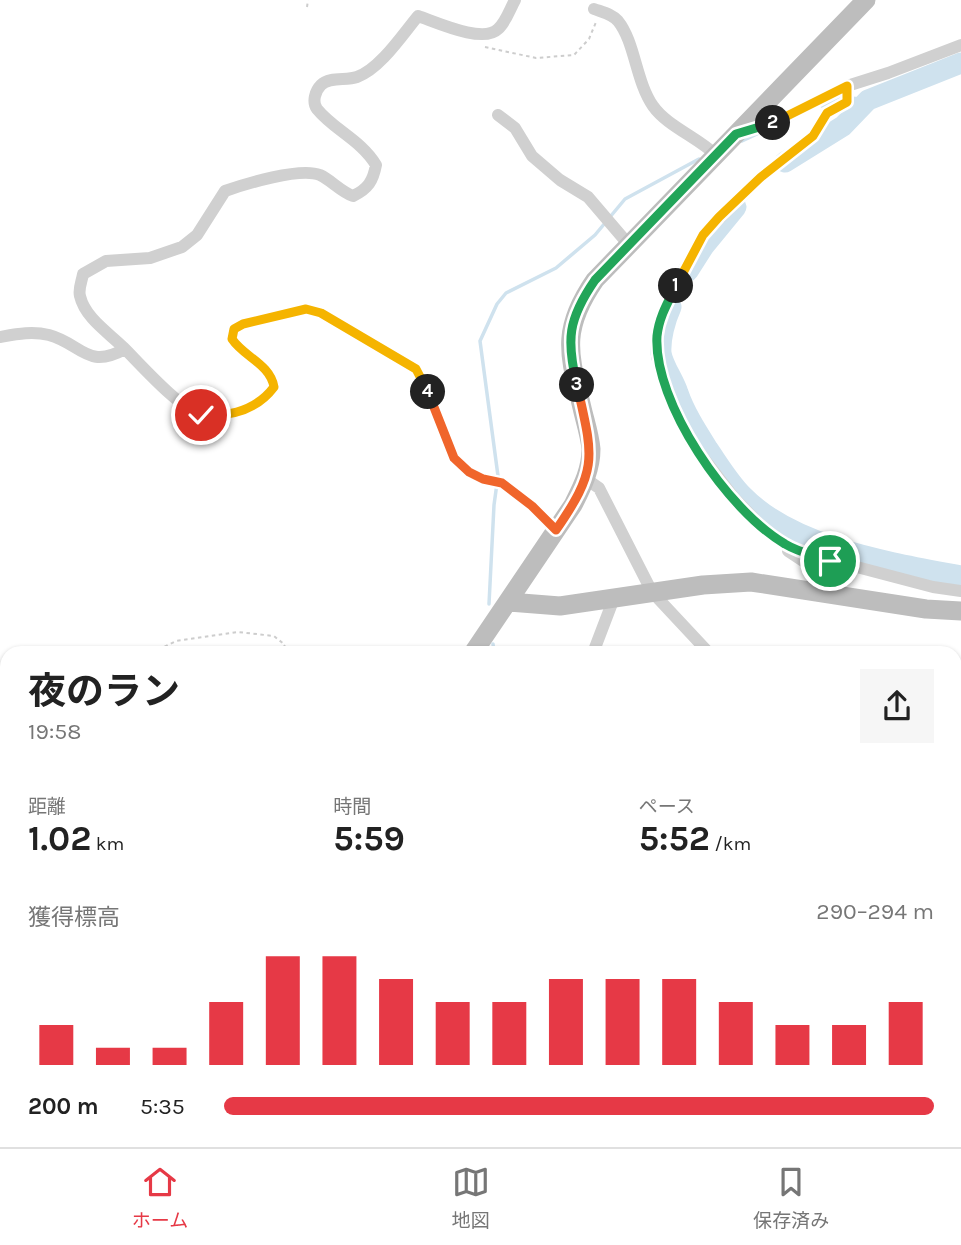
<!DOCTYPE html>
<html lang="ja">
<meta charset="utf-8">
<style>
body{margin:0;font-family:Karla,"Noto Sans JP",sans-serif;background:#f6f6f6;color:#222;height:100vh;display:flex;flex-direction:column;font-size:26px;white-space:nowrap}
*{box-sizing:border-box;margin:0}
p{font-size:23px;color:#767676}
.icon{flex:none;width:38px;height:38px;fill:none;stroke:currentColor;stroke-width:2;stroke-linecap:round;stroke-linejoin:round}
.map{position:relative;flex:1;overflow:hidden}
.drawer{position:absolute;left:0px;top:646px;width:962px;height:502px;display:flex;flex-direction:column;background:#fff;border-radius:21px 21px 0 0;box-shadow:0 2px 5px #0004}
.drawer>*{flex:none}
.pin{position:absolute;display:grid;place-items:center;width:60px;height:60px;color:#fff;margin:-30px;border:4px solid #fff;border-radius:50%;box-shadow:0 2px 7px #0007}
.km{position:absolute;width:35px;height:35px;margin:-18px;border-radius:50%;background:#222;color:#fff;font-size:19px;line-height:35px;text-align:center}
.round{display:grid;place-items:center;flex:none;width:74px;height:74px;border-radius:0px;background:#f6f6f6}
.head{display:flex;align-items:center;justify-content:space-between;height:119px;padding:0 28px}
h1{font-size:38px;font-weight:700;line-height:52px}
.metrics{display:grid;grid-template-columns:repeat(3,1fr);gap:10px;height:119px;padding:7px 28px}
.metrics div{display:grid;align-content:center}
.metrics b{font-size:35px;font-weight:700}
.metrics small{font-size:19px;font-weight:400}
.metrics p{font-size:19px}
.chart{height:196px;padding:14px 28px}
.chart p{display:flex;justify-content:space-between}
.chart svg{width:100%;height:126px;margin-top:7px;stroke:#e63946;stroke-width:6}
ul{padding:0 28px;list-style:none;font-size:23px}
li{display:grid;grid-template-columns:112px 84px 1fr;align-items:center;height:52px}
li i{height:18px;border-radius:9px;background:#e63946}
.menu{display:flex;justify-content:space-around;align-items:center;height:98px;border-top:2px solid #e0e0e0;background:#fff;font-size:19px;color:#767676}
.menu a{display:grid;justify-items:center;gap:4px}
.menu .on{color:#e63946}
.map>svg:first-child{display:block}
</style>
<div class="map">
<svg width="961" height="1147" viewBox="0 0 961 1147">
<rect width="100%" height="100%" fill="#fff"/>
<g fill="none" stroke-linecap="round" stroke-linejoin="round">
<path stroke="#cfe2ee" stroke-width="3.5" d="M851,98L868,100
M822,106L843,97
M742,141L757,134
M610,217L625,199L699,159
M489,604L494,505L498,476L480,341L497,304L506,293L556,268L595,235L605,223
M493,644L494,653
M183,1147L187,1141"/>
<path stroke="#cfe2ee" stroke-width="21" d="M785,162L843,126L868,100L961,63
M688,271L704,246L736,207
M671,307C665,320 660,339 661,353C663,366 674,380 678,393C685,413 696,430 708,449C719,465 729,482 743,496C794,548 892,563 961,576"/>
<path stroke="#cdcdcd" stroke-width="2" stroke-dasharray="3.5 3.5" stroke-linecap="butt" d="M307,7L308,0
M485,47L536,58L574,55L589,39L596,22
M152,653L176,641L238,632L274,636L285,645L280,653"/>
<path stroke="#d0d0d0" stroke-width="12" d="M515,0C510,9 506,22 498,29C483,44 436,22 418,16C403,34 380,69 357,77C346,81 330,76 321,85C315,91 312,102 317,109C334,130 361,140 376,165C373,181 368,189 353,196C340,191 331,180 320,175C300,167 245,184 225,191L197,235L182,247L150,258L106,261L83,274C82,281 78,289 80,296C85,318 109,333 124,348C141,365 181,410 202,415C213,417 224,416 234,413C251,409 264,401 274,387C270,364 244,358 232,339L234,329L243,324L306,309L321,313L416,369L425,384L454,458L469,472L483,479L502,483L532,506L556,530
M594,9C602,12 612,14 618,21C635,42 636,82 653,106C667,126 697,137 716,155
M847,86V102L827,113L813,136L761,177L703,235L661,316L657,334V357L672,405L691,442L734,498L762,527L785,544L815,556L933,587L961,591
M498,115L515,128L532,156L560,180L588,197L629,245
M741,133L773,124L847,86L888,73L961,45
M0,337C17,334 32,331 49,335C82,344 87,370 125,349
M586,479L599,488L652,592L709,653
M788,551L835,582L836,596
M593,653L614,598
M956,915L961,916
M0,1085L7,1095
M40,1141L44,1147
M516,1141L523,1147
M796,1141L797,1147
M278,1147L286,1141"/>
<path stroke="#bdbdbd" stroke-width="19" d="M509,602L560,606L703,585L751,582L926,609L961,611
M473,653L573,505C582,487 591,470 591,449C590,437 586,424 583,412C570,356 559,332 595,280L866,0
M53,1147L67,1141"/>
</g>
<g fill="none" stroke-linecap="round" stroke-linejoin="round">
<defs>
<path id="split-1" d="M676,286C668,302 659,317 657,336C653,402 728,511 785,544C798,552 815,556 830,561"/>
<path id="split-2" d="M676,286L703,235L719,217L761,177L813,136L827,113L847,102V86L773,123"/>
<path id="split-3" d="M577,385C566,340 568,319 595,280L736,134L773,123"/>
<path id="split-4" d="M428,392L454,458L469,472L483,479L502,483L532,506L556,530C599,468 593,457 577,385"/>
<path id="split-5" d="M201,415C230,417 256,411 274,387C270,364 244,357 232,339L234,329L243,324L306,309L321,313L416,369L428,392"/>
</defs>
<use href="#split-1" stroke="#fff" stroke-width="14"/>
<use href="#split-2" stroke="#fff" stroke-width="14"/>
<use href="#split-3" stroke="#fff" stroke-width="14"/>
<use href="#split-4" stroke="#fff" stroke-width="14"/>
<use href="#split-5" stroke="#fff" stroke-width="14"/>
<use href="#split-1" stroke="#22a559" stroke-width="9"/>
<use href="#split-2" stroke="#f5b400" stroke-width="9"/>
<use href="#split-3" stroke="#22a559" stroke-width="9"/>
<use href="#split-4" stroke="#f0652b" stroke-width="9"/>
<use href="#split-5" stroke="#f5b400" stroke-width="9"/>
</g>
</svg>
<div class="pin" style="left:830px;top:561px;background:#1e9e55"><svg class="icon" aria-label="arrive" viewBox="0 0 24 24"><path d="M6 21V4h12l-3 4 3 4H6"/></svg></div>
<div class="pin" style="left:201px;top:415px;background:#d93025"><svg class="icon" aria-label="check" viewBox="0 0 24 24"><path d="M5 12l5 5 9-10"/></svg></div>
<b class="km" style="left:676px;top:286px">1</b>
<b class="km" style="left:773px;top:123px">2</b>
<b class="km" style="left:577px;top:385px">3</b>
<b class="km" style="left:428px;top:392px">4</b>
<section class="drawer">
<div class="head"><div><h1>夜のラン</h1><p>19:58</p></div><a class="round"><svg class="icon" aria-label="share" viewBox="0 0 24 24"><path d="M12 15V3M7 8l5-5 5 5M5 13v7h14v-7"/></svg></a></div>
<div class="metrics">
<div><p>距離</p><b>1.02<small> km</small></b></div>
<div><p>時間</p><b>5:59</b></div>
<div><p>ペース</p><b>5:52<small> /km</small></b></div>
</div>
<div class="chart"><p><span>獲得標高</span>290–294 m</p>
<svg viewBox="0 0 160 44" preserveAspectRatio="none"><path d="M5 44V30M15 44V38M25 44V38M35 44V22M45 44V6M55 44V6M65 44V14M75 44V22M85 44V22M95 44V14M105 44V14M115 44V14M125 44V22M135 44V30M145 44V30M155 44V22"/></svg>
</div>
<ul>
<li><b>200 m</b>5:35<i style="width:100%"></i></li>
</ul>
</section>
</div>
<nav class="menu">
<a class="on"><svg class="icon" aria-label="home" viewBox="0 0 24 24"><path d="M3 11l9-7 9 7M6 9v11h12V9"/></svg>ホーム</a>
<a><svg class="icon" aria-label="map" viewBox="0 0 24 24"><path d="M3 6l6-2 6 2 6-2v14l-6 2-6-2-6 2zM9 4v14M15 6v14"/></svg>地図</a>
<a><svg class="icon" aria-label="saved" viewBox="0 0 24 24"><path d="M7 4h10v16l-5-4-5 4z"/></svg>保存済み</a>
</nav>
